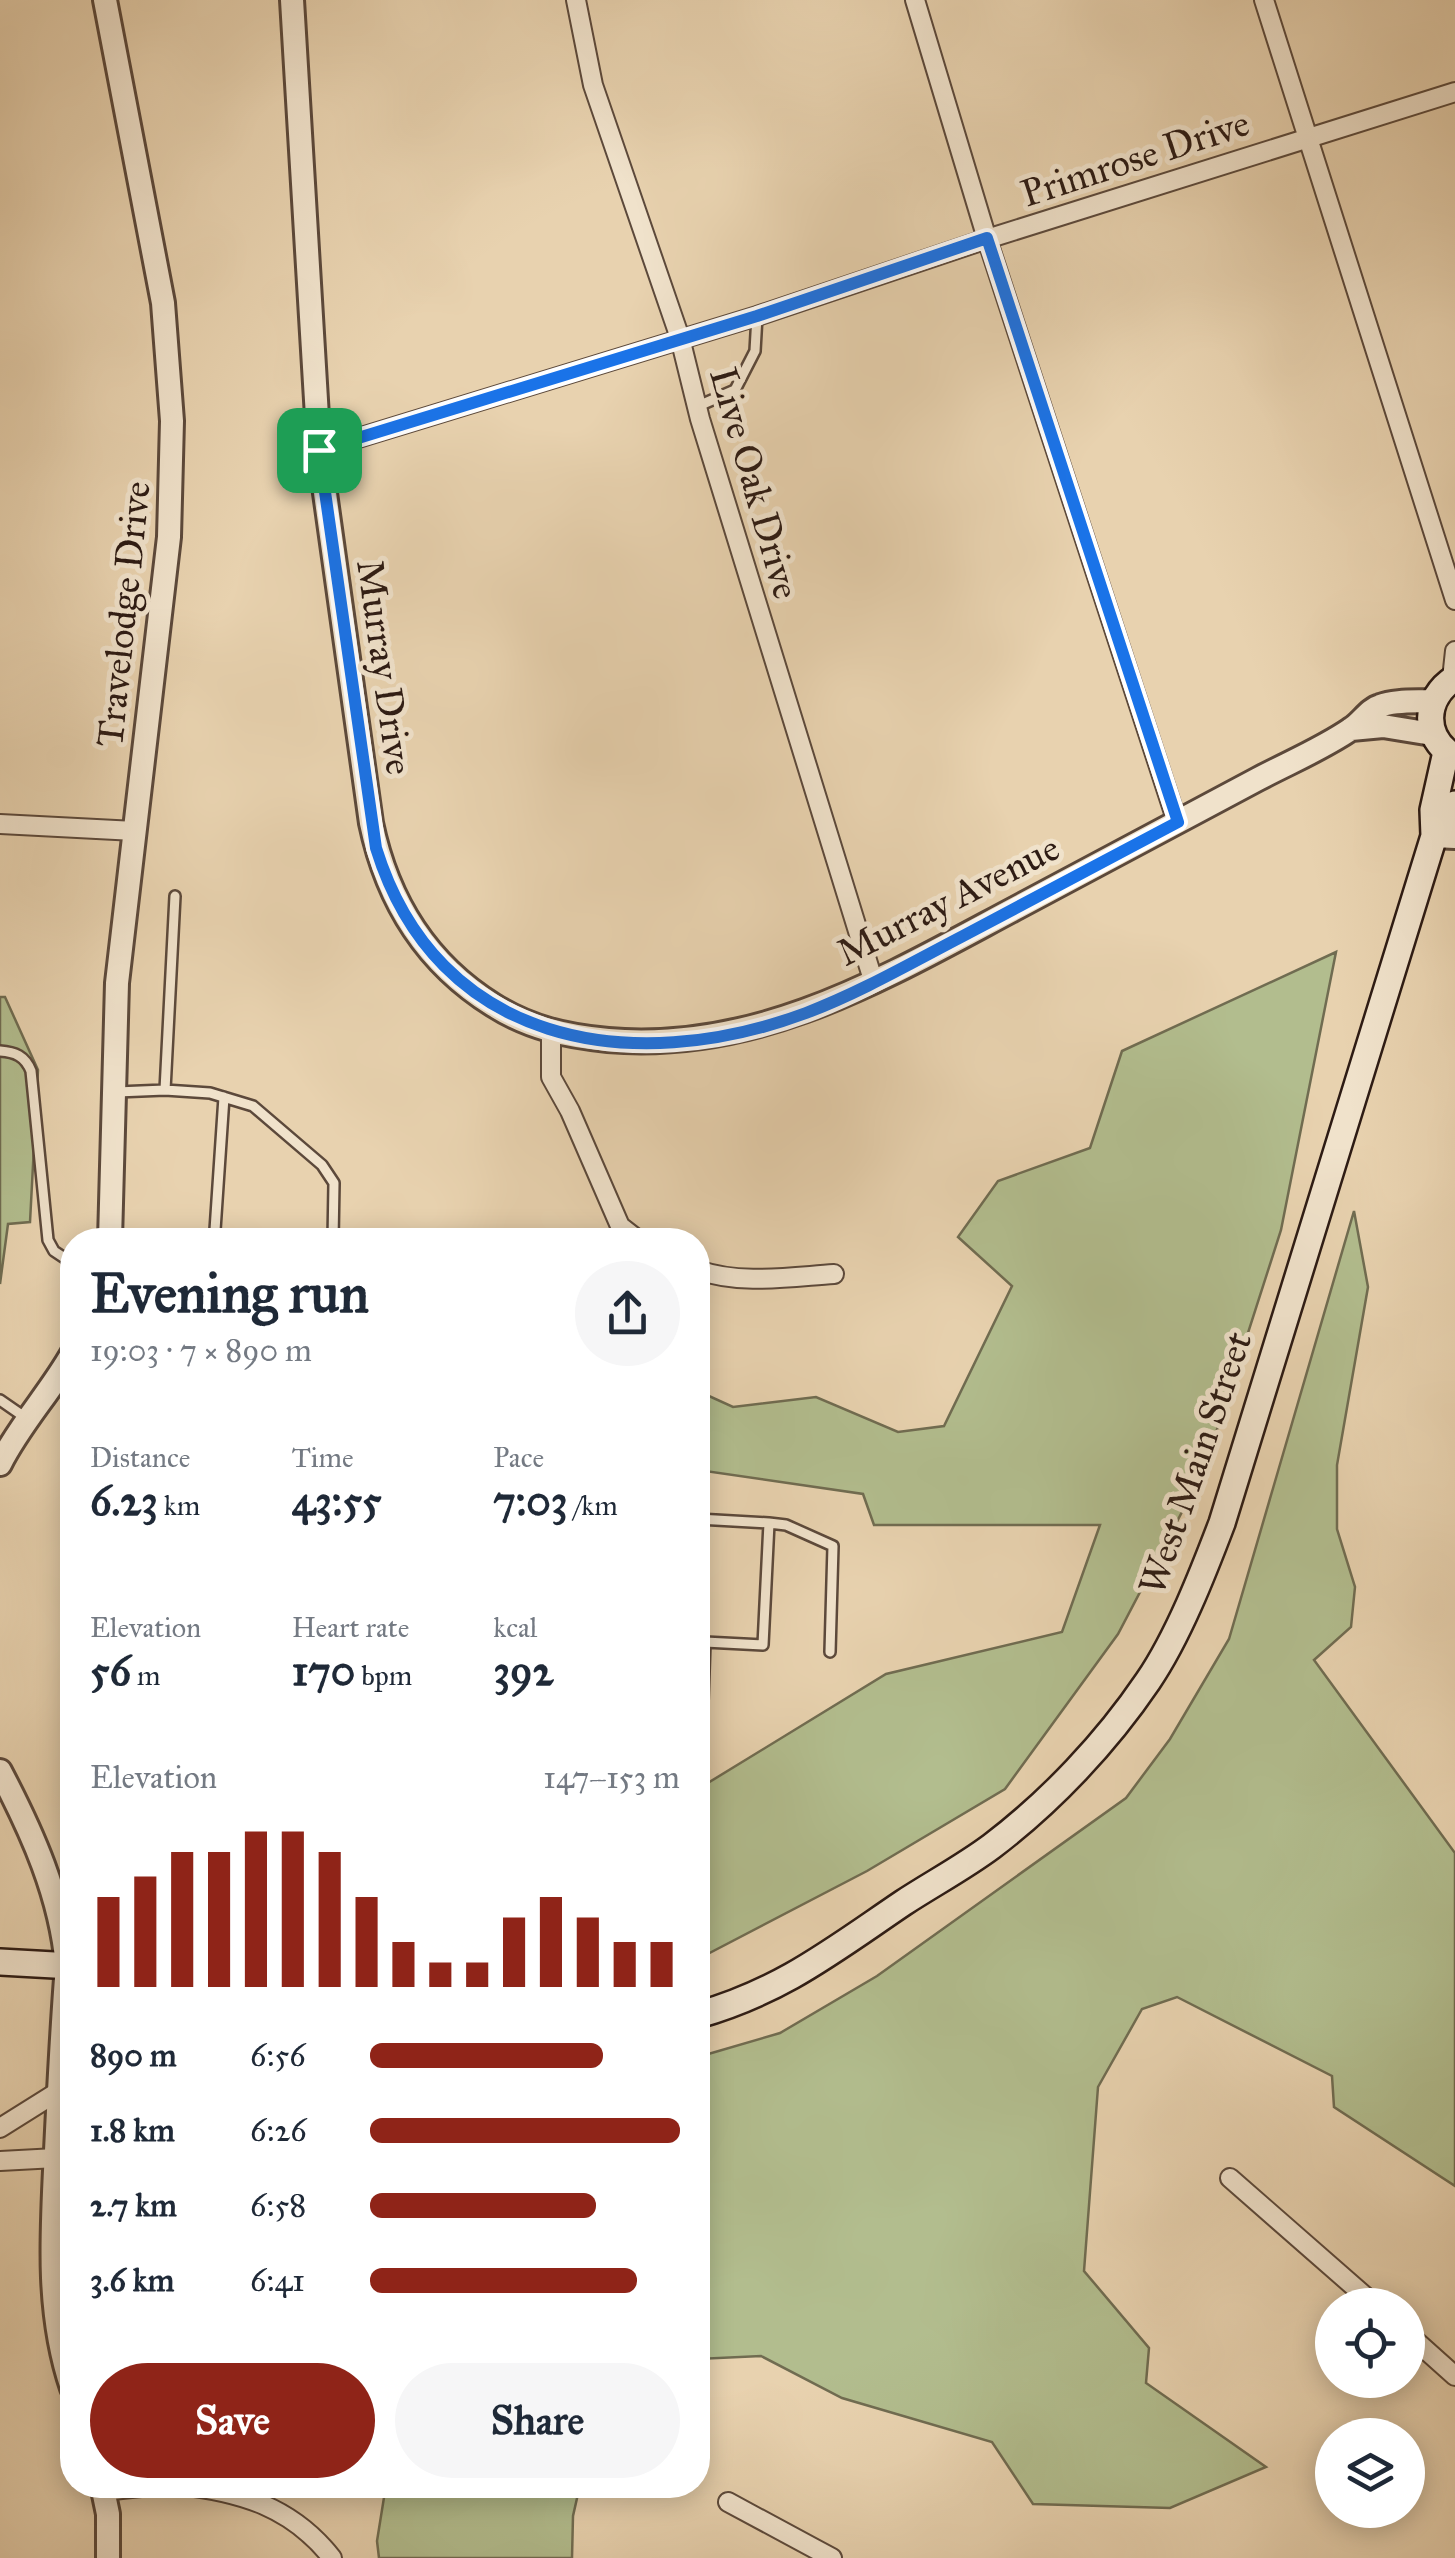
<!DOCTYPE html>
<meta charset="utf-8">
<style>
body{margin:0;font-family:"IM FELL Great Primer",serif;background:#f6f6f7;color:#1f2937;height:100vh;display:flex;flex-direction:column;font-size:38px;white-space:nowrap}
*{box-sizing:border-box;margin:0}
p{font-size:32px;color:#747a83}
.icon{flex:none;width:55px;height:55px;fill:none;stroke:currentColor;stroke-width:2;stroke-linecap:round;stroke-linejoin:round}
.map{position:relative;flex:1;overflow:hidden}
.side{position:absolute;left:60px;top:1228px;width:650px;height:1270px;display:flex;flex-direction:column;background:#fff;border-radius:40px;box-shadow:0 5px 25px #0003}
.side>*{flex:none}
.controls{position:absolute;left:1315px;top:2288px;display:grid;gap:20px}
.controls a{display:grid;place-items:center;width:110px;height:110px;border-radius:50%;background:#fff;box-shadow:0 5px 25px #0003;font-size:50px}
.pin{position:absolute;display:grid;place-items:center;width:85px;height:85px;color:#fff;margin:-42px;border-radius:20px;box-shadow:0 5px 15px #0006}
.round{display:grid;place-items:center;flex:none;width:105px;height:105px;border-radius:52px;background:#f6f6f7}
.head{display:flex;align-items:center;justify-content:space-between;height:170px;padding:0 30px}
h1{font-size:55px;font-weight:800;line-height:75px}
.metrics{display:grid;grid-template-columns:repeat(3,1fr);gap:15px;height:170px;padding:10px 30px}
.metrics div{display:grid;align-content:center}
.metrics b{font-size:42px;font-weight:800}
.metrics small{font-size:28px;font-weight:400}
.metrics p{font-size:28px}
.chart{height:280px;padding:20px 30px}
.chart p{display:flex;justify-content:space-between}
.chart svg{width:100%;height:180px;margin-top:10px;stroke:#8f2418;stroke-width:6}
.cta{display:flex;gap:20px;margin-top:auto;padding:20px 30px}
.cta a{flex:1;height:115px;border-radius:60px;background:#8f2418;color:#fff;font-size:40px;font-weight:800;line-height:115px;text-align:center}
.cta a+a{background:#f6f6f7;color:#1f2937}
ul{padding:0 30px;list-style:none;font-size:32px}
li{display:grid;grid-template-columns:160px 120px 1fr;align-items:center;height:75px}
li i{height:25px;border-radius:12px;background:#8f2418}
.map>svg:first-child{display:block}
</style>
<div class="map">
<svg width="1455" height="2558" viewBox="0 0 1455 2558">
<rect width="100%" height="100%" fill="#e8d2af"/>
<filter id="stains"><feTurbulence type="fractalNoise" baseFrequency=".002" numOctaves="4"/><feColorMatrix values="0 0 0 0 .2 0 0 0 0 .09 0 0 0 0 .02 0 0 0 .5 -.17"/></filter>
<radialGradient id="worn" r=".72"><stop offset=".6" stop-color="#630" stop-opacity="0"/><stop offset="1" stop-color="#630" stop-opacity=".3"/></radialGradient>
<path fill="#b2bd8e" stroke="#706c51" stroke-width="2.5" d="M1336,952L1281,1230L1204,1470L1118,1634L1005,1789L867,1871L698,1959V1789L886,1674L1062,1632L1100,1525H874L863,1494L698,1470V1391L733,1407L816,1397L898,1432L944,1426L1012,1286L958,1237L998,1181L1090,1148L1122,1051Z
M0,997H5L38,1070L30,1222L8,1224L0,1284Z
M1354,1211L1368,1287L1337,1465V1529L1355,1587L1351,1627L1314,1660L1455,1853V2186L1334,2107L1332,2076L1177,1997L1142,2009L1098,2087L1084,2271L1149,2348L1146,2383L1266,2467L1170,2508L1033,2504L992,2442L842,2398L761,2356L698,2359V2057L780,2033L877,1976L1126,1798L1170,1739L1229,1639Z
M386,2485H580L573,2516L572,2558H379L377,2541Z"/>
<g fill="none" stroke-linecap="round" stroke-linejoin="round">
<defs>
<path id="service" d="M696,407L735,390L755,351L757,316
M0,1051C15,1052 25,1056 31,1071L48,1240L54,1251L72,1263
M165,1090L210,1093L253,1106L322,1165L334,1183L333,1240
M117,1092L165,1090L175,896
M215,1230L224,1097
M0,1400L26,1418
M698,1519L769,1523L763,1645L705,1642
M769,1523L786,1525L833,1546L830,1652
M698,1642H705L703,1701L698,1704"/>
<path id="minor" d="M576,0L593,85L680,338L700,419L874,983
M915,0L987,239L1177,822
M1264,0L1455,600
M319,450L757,316L987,239L1455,92
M1452,679L1455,651
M0,824L135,831
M551,1032V1077L570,1111L620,1226L638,1240
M698,1270C740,1285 789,1277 834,1274
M0,2128L59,2091
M0,2161L56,2158
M1230,2178L1375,2305
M1408,2334L1455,2376
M180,2485C241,2492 292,2507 332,2558
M103,2491L160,2485
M728,2502L832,2558"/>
<path id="tertiary" d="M105,0L163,303L172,421L169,537L117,983L110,1240
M292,0L319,450L371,823C387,900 426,963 493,1005C529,1028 566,1036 608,1040C761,1053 888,976 1018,907C1098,865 1178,822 1258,779C1288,763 1322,749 1351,729C1361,723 1369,709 1380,706C1395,700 1417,702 1433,701
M1351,729L1383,726L1432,734
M1434,836L1455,837
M0,1464C20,1424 50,1393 72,1354
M0,1771C32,1832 61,1896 67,1966C62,2027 59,2089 56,2151C52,2231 46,2312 72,2388
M102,2485L108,2514V2558"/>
<path id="secondary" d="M1455,678C1423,698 1422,738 1455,757
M1434,836L1455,804
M0,1962L72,1966
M698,2015C782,1991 832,1951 903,1903C932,1884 964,1867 992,1846C1051,1801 1106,1743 1148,1681C1178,1637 1203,1573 1222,1523L1434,836L1433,810L1446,752"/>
</defs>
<use href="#service" stroke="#5c493b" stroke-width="14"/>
<use href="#minor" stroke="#5c493b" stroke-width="22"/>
<use href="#tertiary" stroke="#5c493b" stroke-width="28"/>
<use href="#secondary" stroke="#2d1b14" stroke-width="30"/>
<use href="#service" stroke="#f0e2cb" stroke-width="9"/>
<use href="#minor" stroke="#f0e2cb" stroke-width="18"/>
<use href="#tertiary" stroke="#f0e2cb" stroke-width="22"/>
<use href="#secondary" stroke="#f0e2cb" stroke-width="25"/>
</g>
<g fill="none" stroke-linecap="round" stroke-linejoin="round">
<defs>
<path id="route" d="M987,238L1178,822C1106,860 1034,898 963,936C911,963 861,992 806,1013C631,1078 437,1045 376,848L319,450L757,316Z"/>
</defs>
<use href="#route" stroke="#fff" stroke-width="20"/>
<use href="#route" stroke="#1a73e8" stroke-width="12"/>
</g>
<g text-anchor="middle" stroke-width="10" stroke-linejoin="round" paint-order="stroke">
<g font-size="38" fill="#2d1b14" stroke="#f0e2cb">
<text transform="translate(1135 158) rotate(-18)" y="13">Primrose Drive</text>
<text transform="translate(755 483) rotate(74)" y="13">Live Oak Drive</text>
<text transform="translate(123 614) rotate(-84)" y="13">Travelodge Drive</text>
<text transform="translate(385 667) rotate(82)" y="13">Murray Drive</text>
<text transform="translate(948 900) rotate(-27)" y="13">Murray Avenue</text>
<text transform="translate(1195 1463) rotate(-71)" y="13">West Main Street</text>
</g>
</g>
<rect width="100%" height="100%" filter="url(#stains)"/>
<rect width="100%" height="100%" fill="url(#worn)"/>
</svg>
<div class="controls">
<a><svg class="icon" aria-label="locate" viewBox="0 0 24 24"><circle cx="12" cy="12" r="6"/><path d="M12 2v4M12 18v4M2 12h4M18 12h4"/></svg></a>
<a><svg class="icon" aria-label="layers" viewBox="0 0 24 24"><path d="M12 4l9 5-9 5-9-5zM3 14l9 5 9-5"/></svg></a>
</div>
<div class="pin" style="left:319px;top:450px;background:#1e9e55"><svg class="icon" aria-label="arrive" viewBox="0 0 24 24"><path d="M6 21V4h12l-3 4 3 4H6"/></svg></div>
<section class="side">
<div class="head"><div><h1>Evening run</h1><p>19:03 · 7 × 890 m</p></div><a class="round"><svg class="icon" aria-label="share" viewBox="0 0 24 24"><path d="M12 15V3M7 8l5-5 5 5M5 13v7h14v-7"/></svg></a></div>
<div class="metrics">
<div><p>Distance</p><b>6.23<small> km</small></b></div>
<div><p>Time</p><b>43:55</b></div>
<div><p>Pace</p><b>7:03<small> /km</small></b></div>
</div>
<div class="metrics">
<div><p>Elevation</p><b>56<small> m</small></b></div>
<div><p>Heart rate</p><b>170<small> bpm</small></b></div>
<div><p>kcal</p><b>392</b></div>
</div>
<div class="chart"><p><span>Elevation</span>147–153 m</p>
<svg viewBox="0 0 160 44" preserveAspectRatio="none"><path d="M5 44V22M15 44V17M25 44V11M35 44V11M45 44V6M55 44V6M65 44V11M75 44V22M85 44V33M95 44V38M105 44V38M115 44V27M125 44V22M135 44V27M145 44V33M155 44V33"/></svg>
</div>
<ul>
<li><b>890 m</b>6:56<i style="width:75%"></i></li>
<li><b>1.8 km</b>6:26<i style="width:100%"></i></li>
<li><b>2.7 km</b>6:58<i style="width:73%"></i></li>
<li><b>3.6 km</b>6:41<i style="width:86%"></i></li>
</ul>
<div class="cta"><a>Save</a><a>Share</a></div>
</section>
</div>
